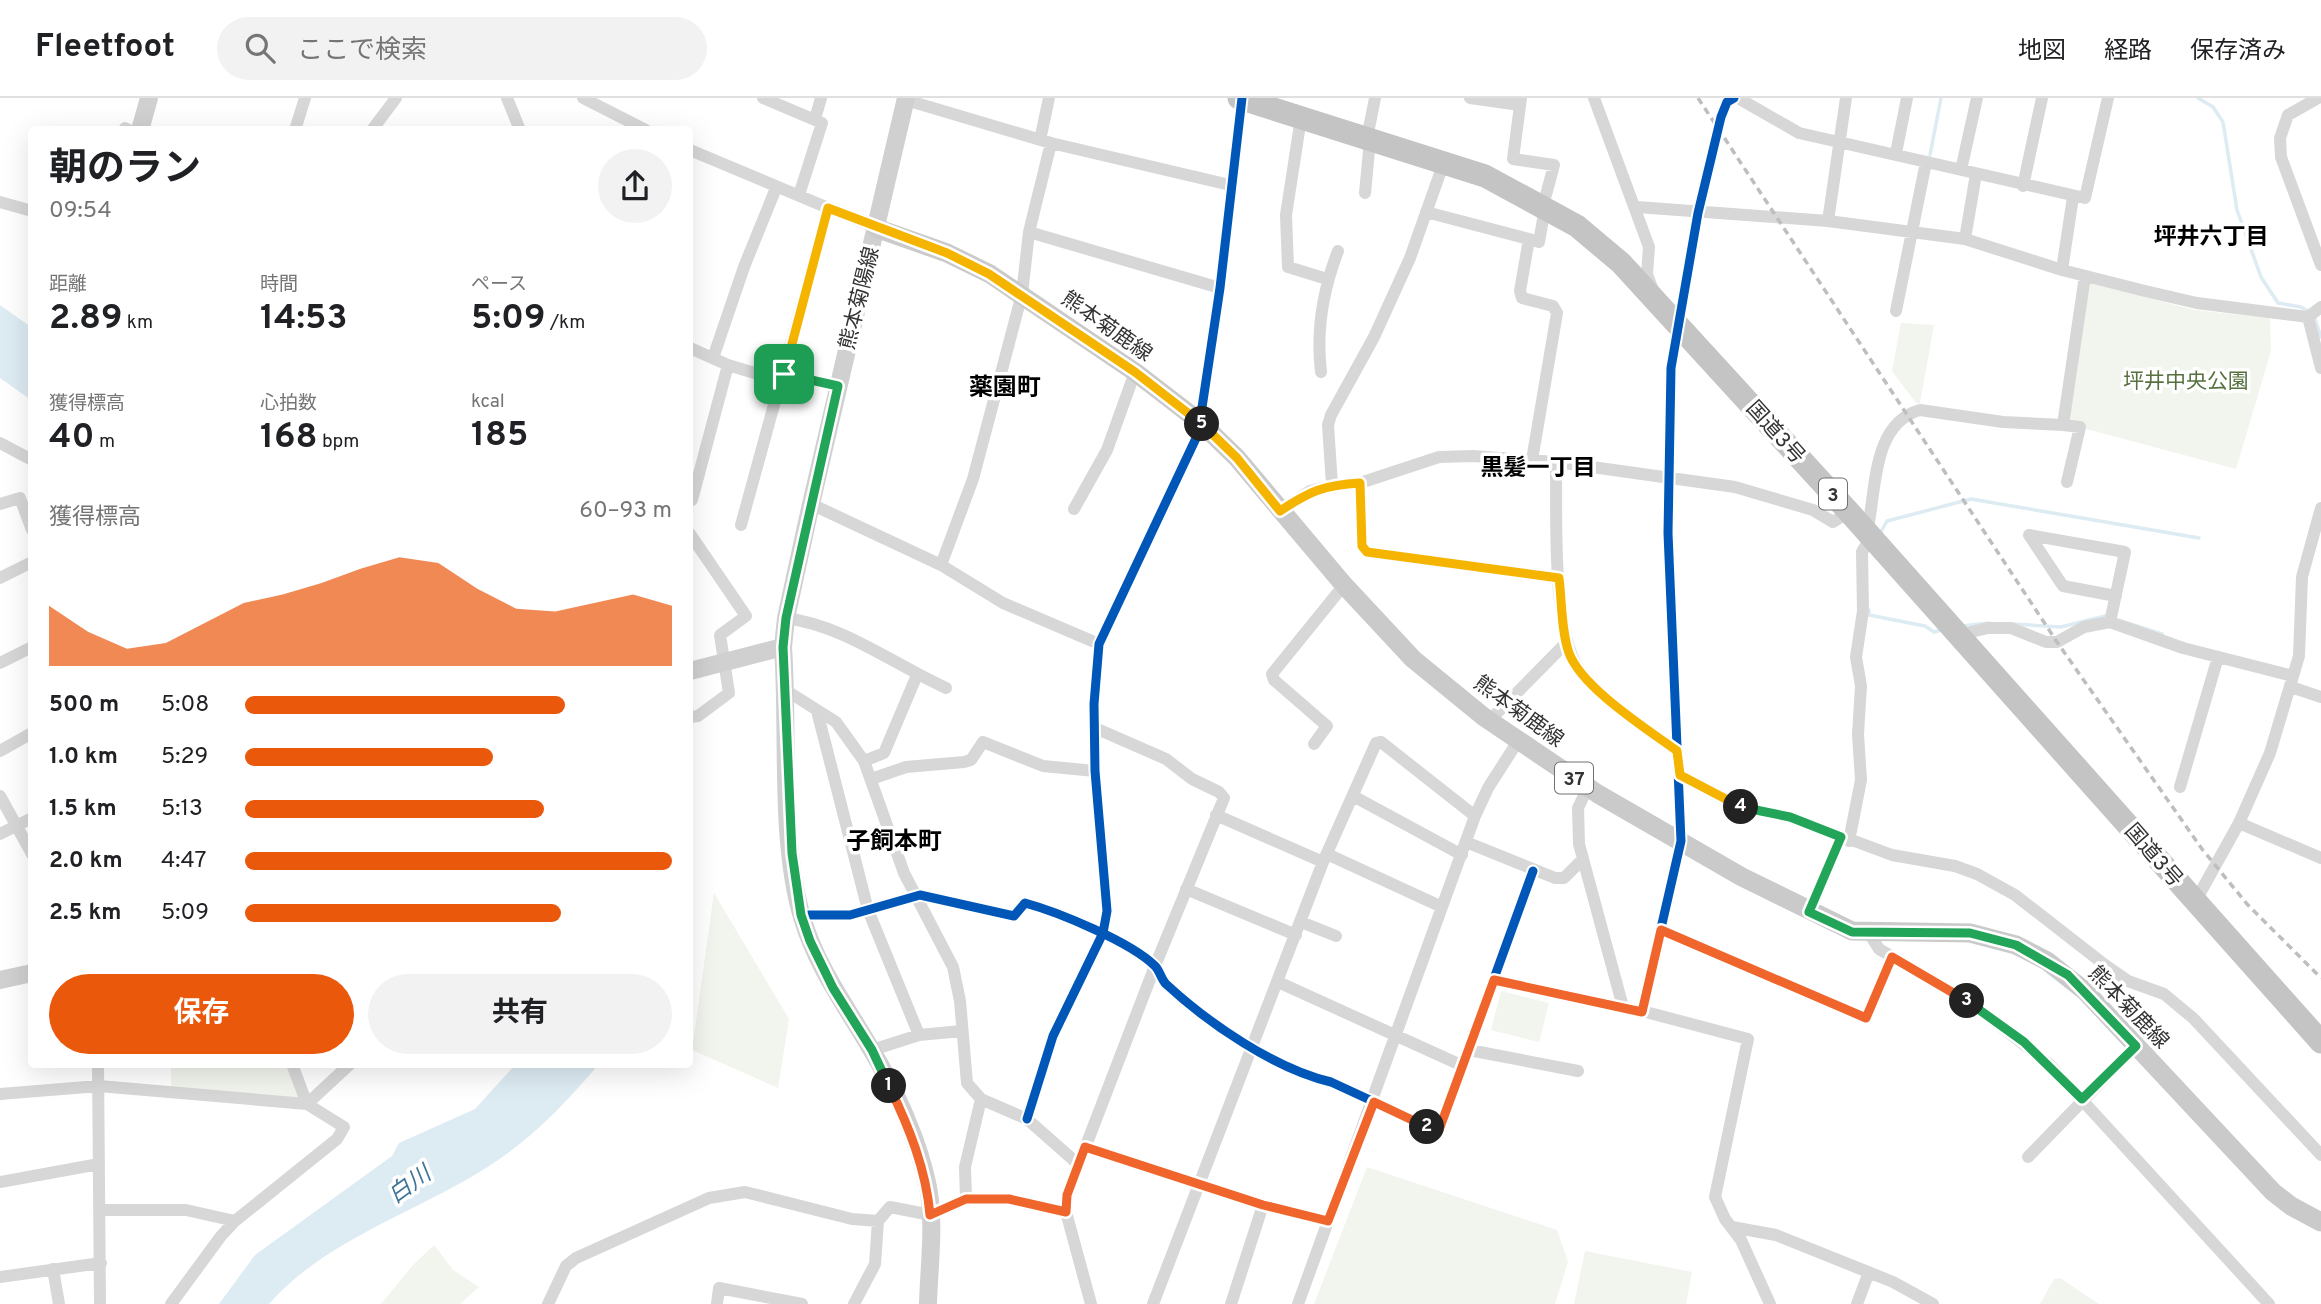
<!DOCTYPE html>
<html lang="ja">
<meta charset="utf-8">
<style>
body{margin:0;font-family:Overpass,"Noto Sans JP",sans-serif;background:#f2f2f2;color:#202124;height:100vh;display:flex;flex-direction:column;font-size:26px;white-space:nowrap}
*{box-sizing:border-box;margin:0}
p{font-size:23px;color:#757577}
.icon{flex:none;width:38px;height:38px;fill:none;stroke:currentColor;stroke-width:2;stroke-linecap:round;stroke-linejoin:round}
.map{position:relative;flex:1;overflow:hidden}
.details{position:absolute;left:28px;top:28px;width:665px;height:942px;display:flex;flex-direction:column;background:#fff;border-radius:7px;box-shadow:0 7px 28px #0002}
.details>*{flex:none}
.pin{position:absolute;display:grid;place-items:center;width:60px;height:60px;color:#fff;margin:-30px;border-radius:14px;box-shadow:0 4px 10px #0006}
.km{position:absolute;width:35px;height:35px;margin:-18px;border-radius:50%;background:#222;color:#fff;font-size:19px;line-height:35px;text-align:center}
.round{display:grid;place-items:center;flex:none;width:74px;height:74px;border-radius:37px;background:#f2f2f2}
.summary{display:flex;align-items:center;justify-content:space-between;height:119px;padding:0 21px}
h1{font-size:38px;font-weight:700;line-height:52px}
.stats{display:grid;grid-template-columns:repeat(3,1fr);gap:10px;height:119px;padding:7px 21px}
.stats div{display:grid;align-content:center}
.stats b{font-size:35px;font-weight:700}
.stats small{font-size:19px;font-weight:400}
.stats p{font-size:19px}
.chart{height:196px;padding:14px 21px}
.chart p{display:flex;justify-content:space-between}
.chart svg{width:100%;height:126px;margin-top:7px;fill:#ea580c;opacity:.7}
.button{display:flex;gap:14px;margin-top:auto;padding:14px 21px}
.button a{flex:1;height:80px;border-radius:42px;background:#ea580c;color:#fff;font-size:28px;font-weight:700;line-height:80px;text-align:center}
.button a+a{background:#f2f2f2;color:#202124}
ul{padding:0 21px;list-style:none;font-size:23px}
li{display:grid;grid-template-columns:112px 84px 1fr;align-items:center;height:52px}
li i{height:18px;border-radius:9px;background:#ea580c}
header{display:flex;align-items:center;gap:42px;box-sizing:border-box;height:98px;padding:0 35px;background:#fff;border-bottom:2px solid #e0e0e0}
header strong{font-size:33px}
nav{display:flex;gap:38px;margin-inline-start:auto;font-size:24px}
.search{width:490px;height:63px;background:#f2f2f2;display:flex;align-items:center;gap:18px;box-sizing:border-box;padding:0 24px;border-radius:38px;color:#757577;font-size:26px}
.map>svg:first-child{display:block}
</style>
<header>
<strong>Fleetfoot</strong>
<div class="search"><svg class="icon" aria-label="search" viewBox="0 0 24 24"><circle cx="10" cy="10" r="6"/><path d="M15 15l6 6"/></svg>ここで検索</div>
<nav><a>地図</a><a>経路</a><a>保存済み</a></nav>
</header>
<div class="map">
<svg width="2321" height="1206" viewBox="0 0 2321 1206">
<rect width="100%" height="100%" fill="#fff"/>
<path fill="#f1f5ed" d="M2090,185L2195,212L2270,220L2271,253L2236,371L2068,326Z
M1901,225L1934,227L1920,305H1916L1892,273Z
M714,795L789,921L778,990L692,952Z
M1501,893L1549,905L1539,944L1491,932Z
M171,966H292L307,1006L171,993Z
M1367,1069L1557,1132L1568,1164L1555,1206H1314Z
M434,1147L453,1172L479,1189L460,1206H381L413,1167Z
M1585,1153L1692,1174L1686,1206H1574Z
M2060,1180L2099,1206H2040L2054,1181Z"/>
<path fill="#ddebf3" d="M0,207L31,229V302L0,280Z
M516,966H599C565,1006 531,1042 486,1070C415,1115 325,1142 269,1206H219L255,1157L392,1058L399,1045L475,1011Z"/>
<g fill="none" stroke-linecap="round" stroke-linejoin="round">
<path stroke="#ddebf3" stroke-width="3.5" d="M2198,0L2213,9L2223,24L2237,112L2261,179L2278,205L2301,209L2308,213
M1930,57L1941,0
M2314,218L2321,239
M1879,437L1887,423L1971,401L2199,440
M1869,512V517L1925,528L1934,534L1941,532
M2014,526L2061,529L2105,518L2162,536
M1962,528L1989,525"/>
<path stroke="#d7d7d7" stroke-width="12" d="M507,0L520,32
M583,0L646,32
M763,0L822,25L799,97
M1470,0L1520,7
M1521,0L1513,61L1554,67L1546,97
M1594,0L1649,149L1647,176L1653,192
M1738,0L1799,35L2085,100L2108,0
M2318,0L2288,17L2280,40L2281,59L2321,167
M906,2L1051,45L1230,87
M1301,20L1286,117L1288,169L1327,181
M815,21L821,0
M125,30L129,32
M1369,30L1375,0
M295,32L305,0
M372,32L396,0
M1040,42L1049,0
M690,52L876,130
M1896,55L1907,0
M1961,72L1977,0
M2023,88L2042,0
M1365,95L1370,42
M0,104L32,113
M1637,109L1828,123L1965,141L2062,172L2145,193L2197,205L2308,219L2321,209
M1426,114L1529,141
M1828,123L1846,0
M1029,134L1220,190
M1965,141L1976,76
M2062,172L2073,99
M1896,213L1926,64
M2308,219L2321,270
M690,250L728,267L781,283
M713,260L744,169L776,90
M1321,274C1316,233 1323,192 1338,153
M784,276L838,288
M2063,327L2080,329L2067,384
M0,345L32,362
M1532,362L1557,215L1553,208L1522,200L1520,193L1529,141L1539,144L1545,110
M1556,364C1557,415 1551,530 1579,571C1602,605 1644,629 1677,653
M1360,385L1362,448L1367,454L1559,480
M1332,387L1328,327L1331,317L1374,239L1410,160L1444,64
M690,403L692,402L728,267
M0,406L20,400L32,432
M811,406L941,467L1003,505L1099,546
M1074,411L1107,352L1135,274
M1280,413L1310,393L1332,387L1360,385L1439,359L1473,358L1556,364L1735,389L1813,412L1833,424L1849,414
M1869,424C1876,386 1874,325 1920,312L2003,324L2063,327L2085,178
M741,427L828,110
M690,436L746,518L720,537L729,595L698,618L690,619
M941,467L973,381L1022,196L1029,134L1051,45
M0,480L32,464
M786,520C845,528 893,566 946,590
M2110,524L2125,454L2029,437L2063,488L2116,498
M1971,534L1988,530H2011L2046,544H2057L2084,529L2110,524L2183,550L2293,578
M0,565L32,549
M2291,589L2321,599
M787,593L836,624L864,663L904,775L953,869L960,903L967,985L981,1001L1027,1021L1078,1066
M817,613L868,812L919,937
M1490,622L1567,544
M1314,646L1327,628L1274,582L1272,576L1344,487
M0,653L32,635
M864,663L884,655L917,577
M1680,677L1738,709L1790,719L1892,757L1955,768L1977,776L2015,797L2105,867L2128,883L2164,896L2193,920L2321,1057
M871,681L906,669L964,664L971,662L983,644L1043,668L1095,673
M1588,689L1578,710L1579,746L1623,909
M2180,689L2218,559
M0,698L32,756
M1353,698L1462,757
M1216,717L1323,764
M2239,725L2321,760
M0,736L32,720
M1849,743L1861,682L1858,636L1861,588L1856,559L1863,513L1862,454L1870,440
M1466,744L1555,780H1564L1583,761
M1327,756L1442,809
M1186,791L1296,837
M2195,804L2239,725L2270,655L2299,558L2302,479L2321,410
M1809,814L1841,739
M801,817H850L920,797L1014,818L1025,805C1058,814 1131,844 1155,868C1160,873 1161,881 1166,886C1208,925 1275,971 1331,984L1435,1032H1439L1533,773
M1301,824L1336,838
M1661,832L1865,920L1893,859
M1869,835L1879,851L1973,907L2049,966L2269,1206
M1494,882L1642,913L1748,941L1715,1099L1725,1121L1741,1142L1770,1206
M1278,884L1463,968
M1642,913L1681,743L1668,435L1671,270L1698,115L1721,19L1727,4L1734,0
M872,952L919,937L962,933
M1469,952L1578,973
M98,966L100,1206
M292,966L307,1006
M0,996L99,988L307,1006L344,1029L337,1041L235,1123L221,1138L171,1206
M307,1006L350,966
M1027,1021L1053,938L1103,835L1107,813L1095,673L1094,606L1099,546L1198,336L1220,190L1242,0
M1085,1049L1263,1107L1328,1123
M2028,1059L2136,948
M0,1084L99,1066
M966,1101L965,1069L981,1001
M101,1112H186L235,1123
M1732,1129L1776,1137L1893,1184L1933,1206
M53,1171L59,1206
M0,1179L101,1165
M548,1206L566,1168L576,1160L709,1100L745,1094L852,1121L878,1123L890,1109L931,1117L966,1101H1009L1066,1114
M717,1206L719,1190L802,1206
M854,1206L875,1166L878,1123
M1091,1206L1066,1114L1067,1097L1155,868L1224,700L1219,694L1192,681L1166,661L1095,630
M1153,1206L1323,764L1376,645L1381,644L1475,718
M1231,1206L1263,1107
M1298,1206L1475,718L1488,690L1518,643
M1857,1206L1869,1174"/>
<path stroke="#d0d0d0" stroke-width="18" d="M906,0L811,406L786,520L783,549C789,632 779,742 802,819C816,868 846,908 871,951C895,991 919,1043 928,1089C935,1126 929,1168 928,1206
M140,32L149,0
M690,573L783,549
M0,882L32,875"/>
<path stroke="#cacaca" stroke-width="19" d="M876,130L947,155L990,176L1135,274L1200,324L1237,360L1344,487L1413,561L1484,619L1598,696L1742,779L1852,833L1970,835L2016,847L2047,863L2085,893L2273,1094L2291,1108L2321,1124"/>
<path stroke="#c4c4c4" stroke-width="23" d="M1239,0L1485,78L1577,128L1621,165L1849,414L2321,944"/>
<path stroke="#bebebe" stroke-width="3.5" stroke-dasharray="7 5" stroke-linecap="butt" d="M1698,0L2057,544L2202,751L2247,806L2321,880"/>
<defs>
<path id="cycleway" d="M801,817H850L920,797L1014,818L1025,805C1058,814 1131,844 1155,868C1160,873 1161,881 1166,886C1208,925 1275,971 1331,984L1435,1032H1439L1533,773
M1642,913L1681,743L1668,435L1671,270L1698,115L1721,19L1727,4L1734,0
M1027,1021L1053,938L1103,835L1107,813L1095,673L1094,606L1099,546L1198,336L1220,190L1242,0"/>
</defs>
<use href="#cycleway" stroke="#fff" stroke-width="13"/>
<use href="#cycleway" stroke="#0057b8" stroke-width="9"/>
</g>
<g fill="none" stroke-linecap="round" stroke-linejoin="round">
<defs>
<path id="split-1" d="M784,276L838,288L786,520L783,549L792,755L801,817L810,843L833,890L872,952L889,988"/>
<path id="split-2" d="M889,988C909,1029 926,1071 930,1117L966,1101H1009L1066,1114L1067,1097L1085,1049L1263,1107L1328,1123L1374,1004L1427,1029"/>
<path id="split-3" d="M1427,1029L1439,1032L1494,882L1642,914L1661,832L1866,920L1892,859L1967,903"/>
<path id="split-4" d="M1741,709L1790,719L1841,739L1809,814L1852,834L1970,835L2016,847L2068,877L2136,948L2082,1001L2024,944L1967,903"/>
<path id="split-5" d="M1202,326L1237,360L1280,413C1310,393 1324,387 1360,385L1362,448L1367,454L1559,480C1562,503 1561,532 1569,555C1582,590 1647,631 1677,653L1680,677L1741,709"/>
<path id="split-6" d="M784,276L828,110L947,155L989,176L1135,274L1202,326"/>
</defs>
<use href="#split-1" stroke="#fff" stroke-width="14"/>
<use href="#split-2" stroke="#fff" stroke-width="14"/>
<use href="#split-3" stroke="#fff" stroke-width="14"/>
<use href="#split-4" stroke="#fff" stroke-width="14"/>
<use href="#split-5" stroke="#fff" stroke-width="14"/>
<use href="#split-6" stroke="#fff" stroke-width="14"/>
<use href="#split-1" stroke="#22a559" stroke-width="9"/>
<use href="#split-2" stroke="#f0652b" stroke-width="9"/>
<use href="#split-3" stroke="#f0652b" stroke-width="9"/>
<use href="#split-4" stroke="#22a559" stroke-width="9"/>
<use href="#split-5" stroke="#f5b400" stroke-width="9"/>
<use href="#split-6" stroke="#f5b400" stroke-width="9"/>
</g>
<g text-anchor="middle" stroke-width="7" stroke-linejoin="round" paint-order="stroke">
<g fill="#fff" stroke="#707070" stroke-width="2">
<rect x="1819" y="380.5" width="28" height="31" rx="5"/>
<rect x="1555" y="664.5" width="38" height="31" rx="5"/>
</g>
<g font-size="19" font-weight="bold" fill="#333">
<text x="1833" y="403">3</text>
<text x="1574" y="687">37</text>
</g>
<g font-size="21" fill="#333" stroke="#fff">
<text transform="translate(859 200) rotate(-76)" y="7">熊本菊陽線</text>
<text transform="translate(1107 228) rotate(35)" y="7">熊本菊鹿線</text>
<text transform="translate(1776 334) rotate(48)" y="7">国道3号</text>
<text transform="translate(1519 613) rotate(36)" y="7">熊本菊鹿線</text>
<text transform="translate(2154 757) rotate(49)" y="7">国道3号</text>
<text transform="translate(2129 909) rotate(46)" y="7">熊本菊鹿線</text>
</g>
<g font-size="21" fill="#56703f" stroke="#fff">
<text x="2186" y="290">坪井中央公園</text>
</g>
<g font-size="23" font-weight="bold" fill="#000" stroke="#fff">
<text x="2211" y="146">坪井六丁目</text>
<text x="1538" y="377">黒髪一丁目</text>
</g>
<g font-size="23" font-style="italic" fill="#3f7597" stroke="#fff">
<text transform="translate(409 1086) rotate(-36)" y="8">白川</text>
</g>
<g font-size="24" font-weight="bold" fill="#000" stroke="#fff">
<text x="1005" y="297">薬園町</text>
<text x="894" y="751">子飼本町</text>
</g>
</g>
</svg>
<div class="pin" style="left:784px;top:276px;background:#1e9e55"><svg class="icon" aria-label="arrive" viewBox="0 0 24 24"><path d="M6 21V4h12l-3 4 3 4H6"/></svg></div>
<b class="km" style="left:889px;top:988px">1</b>
<b class="km" style="left:1427px;top:1029px">2</b>
<b class="km" style="left:1967px;top:903px">3</b>
<b class="km" style="left:1741px;top:709px">4</b>
<b class="km" style="left:1202px;top:326px">5</b>
<section class="details">
<div class="summary"><div><h1>朝のラン</h1><p>09:54</p></div><a class="round"><svg class="icon" aria-label="share" viewBox="0 0 24 24"><path d="M12 15V3M7 8l5-5 5 5M5 13v7h14v-7"/></svg></a></div>
<div class="stats">
<div><p>距離</p><b>2.89<small> km</small></b></div>
<div><p>時間</p><b>14:53</b></div>
<div><p>ペース</p><b>5:09<small> /km</small></b></div>
</div>
<div class="stats">
<div><p>獲得標高</p><b>40<small> m</small></b></div>
<div><p>心拍数</p><b>168<small> bpm</small></b></div>
<div><p>kcal</p><b>185</b></div>
</div>
<div class="chart"><p><span>獲得標高</span>60–93 m</p>
<svg viewBox="0 0 160 44" preserveAspectRatio="none"><path d="M0 44V23L10 32L20 38L30 36L40 29L50 22L60 19L70 15L80 10L90 6L100 8L110 17L120 24L130 25L140 22L150 19L160 23V44z"/></svg>
</div>
<ul>
<li><b>500 m</b>5:08<i style="width:75%"></i></li>
<li><b>1.0 km</b>5:29<i style="width:58%"></i></li>
<li><b>1.5 km</b>5:13<i style="width:70%"></i></li>
<li><b>2.0 km</b>4:47<i style="width:100%"></i></li>
<li><b>2.5 km</b>5:09<i style="width:74%"></i></li>
</ul>
<div class="button"><a>保存</a><a>共有</a></div>
</section>
</div>
